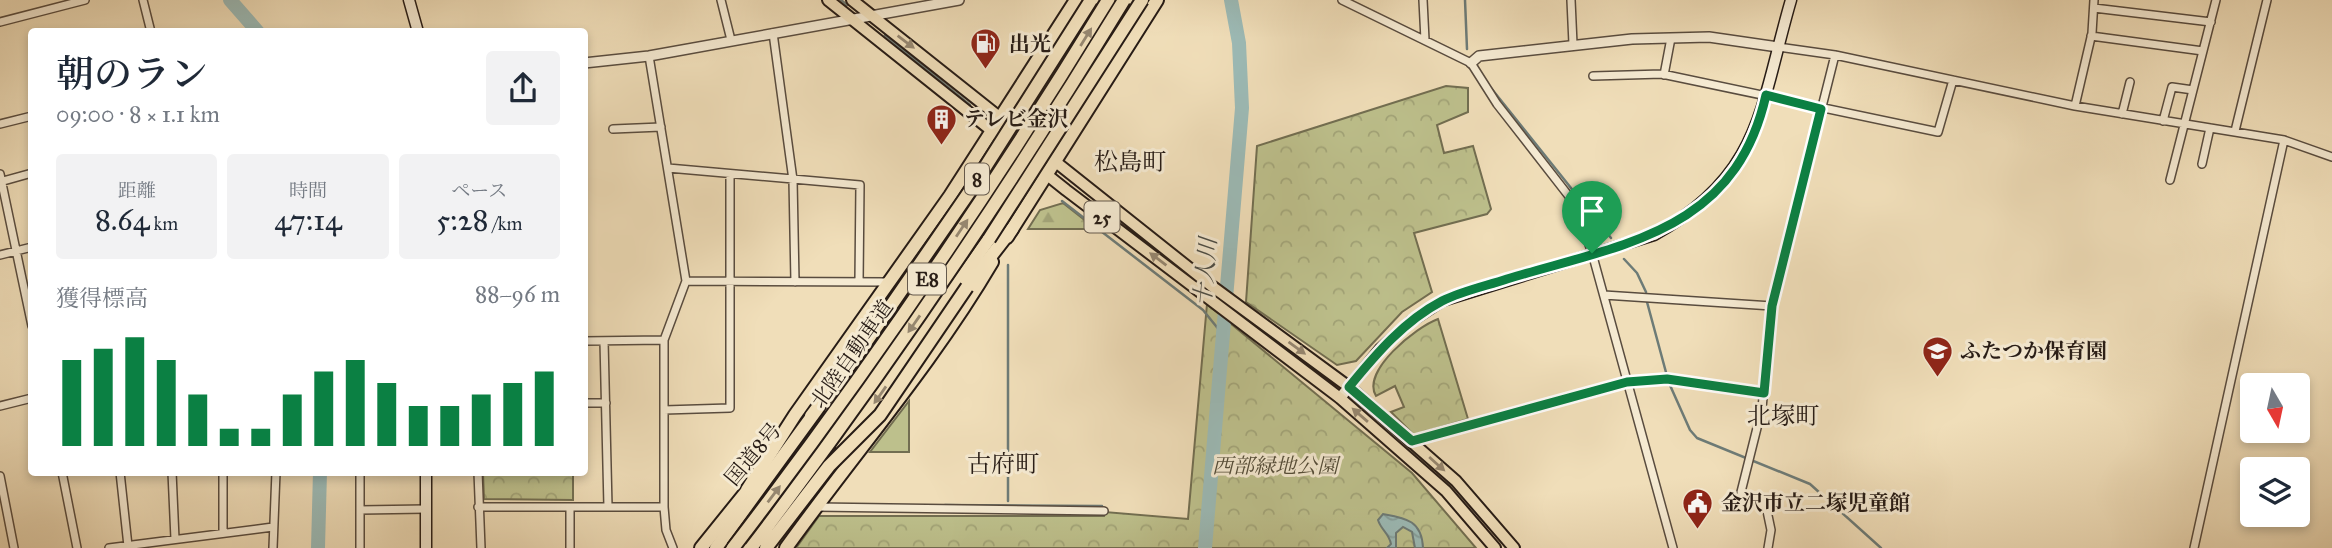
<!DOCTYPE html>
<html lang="ja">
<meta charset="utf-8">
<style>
body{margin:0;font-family:"IM FELL Great Primer","Noto Serif JP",serif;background:#f2f2f3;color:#1f2937;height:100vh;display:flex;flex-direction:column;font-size:26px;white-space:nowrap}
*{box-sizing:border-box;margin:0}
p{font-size:23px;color:#747a83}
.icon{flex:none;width:38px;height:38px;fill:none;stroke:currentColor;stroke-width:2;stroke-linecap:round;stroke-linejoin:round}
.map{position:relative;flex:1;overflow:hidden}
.drawer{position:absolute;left:28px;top:28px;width:560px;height:448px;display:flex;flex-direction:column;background:#fff;border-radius:7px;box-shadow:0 4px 10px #0003}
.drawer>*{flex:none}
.needle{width:46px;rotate:171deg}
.controls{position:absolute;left:2240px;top:373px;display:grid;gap:14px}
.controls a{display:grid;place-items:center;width:70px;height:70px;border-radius:7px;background:#fff;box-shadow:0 4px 10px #0003;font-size:35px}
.pin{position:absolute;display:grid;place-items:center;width:60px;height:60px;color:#fff;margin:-72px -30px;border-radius:50% 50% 50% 0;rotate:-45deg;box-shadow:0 0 7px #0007}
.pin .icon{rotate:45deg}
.round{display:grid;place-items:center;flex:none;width:74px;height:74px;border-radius:7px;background:#f2f2f3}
.headline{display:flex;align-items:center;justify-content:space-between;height:119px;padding:0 28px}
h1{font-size:38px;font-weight:600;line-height:52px}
.metrics{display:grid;grid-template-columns:repeat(3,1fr);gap:10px;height:119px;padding:7px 28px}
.metrics div{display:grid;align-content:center;border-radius:7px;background:#f2f2f3;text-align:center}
.metrics b{font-size:30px;font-weight:600}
.metrics small{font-size:19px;font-weight:400}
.metrics p{font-size:19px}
.chart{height:196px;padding:14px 28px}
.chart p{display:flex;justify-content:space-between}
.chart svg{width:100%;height:126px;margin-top:7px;stroke:#0b8043;stroke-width:6}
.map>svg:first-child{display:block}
</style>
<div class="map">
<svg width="2332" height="548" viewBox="0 0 2332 548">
<defs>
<pattern id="forest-firs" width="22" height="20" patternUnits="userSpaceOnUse" patternTransform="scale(1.75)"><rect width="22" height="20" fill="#bdc08c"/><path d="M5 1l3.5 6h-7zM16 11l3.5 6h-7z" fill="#a2a478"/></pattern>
<pattern id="park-crowns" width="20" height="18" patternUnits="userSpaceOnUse" patternTransform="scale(1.75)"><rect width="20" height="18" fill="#bdc08c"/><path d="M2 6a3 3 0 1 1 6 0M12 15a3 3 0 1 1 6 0" fill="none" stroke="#a2a478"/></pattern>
<pattern id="water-waves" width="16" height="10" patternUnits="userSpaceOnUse" patternTransform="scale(1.75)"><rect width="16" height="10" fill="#9cbbb7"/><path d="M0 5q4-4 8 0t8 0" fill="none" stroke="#86a09d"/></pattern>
</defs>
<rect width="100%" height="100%" fill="#f0deb9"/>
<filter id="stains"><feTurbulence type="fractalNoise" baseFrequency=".00286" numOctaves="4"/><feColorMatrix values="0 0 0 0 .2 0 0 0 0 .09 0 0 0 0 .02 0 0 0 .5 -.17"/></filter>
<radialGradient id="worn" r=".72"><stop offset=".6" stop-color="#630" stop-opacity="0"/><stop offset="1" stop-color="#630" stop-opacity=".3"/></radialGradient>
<path fill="#bdc08c" stroke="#726e51" stroke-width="2" d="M909,401V452H870Z"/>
<path fill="url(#forest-firs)" stroke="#726e51" stroke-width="2" d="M1063,203L1096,229H1028L1040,210Z"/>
<path fill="url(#park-crowns)" stroke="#726e51" stroke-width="2" d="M1446,86L1468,88V112L1437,125L1444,153L1473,146L1491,209L1487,214L1414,233L1432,292L1402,312L1356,361L1337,365L1246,302L1257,146Z
M1207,304L1412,473L1476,548H796L819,516H1104L1105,512L1188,519Z
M1438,319L1468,419L1414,435L1391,412L1404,407L1395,386L1376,396C1361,371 1416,327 1438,319Z
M483,473H573V500L484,499Z"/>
<path fill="url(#water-waves)" stroke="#6d7b77" stroke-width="2" d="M1383,514C1405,518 1422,520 1423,548H1415L1412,532L1403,527L1396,533V548H1387L1391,544C1389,533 1381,530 1378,520Z"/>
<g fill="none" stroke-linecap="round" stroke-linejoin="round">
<path stroke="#6d7b77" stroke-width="2.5" d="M841,0L847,5
M1465,0L1467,49
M885,35L970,105
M1491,88L1611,238
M1062,201L1203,310L1224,336
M1624,259L1637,273L1646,292
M1008,265V501
M1647,302L1667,376
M1669,383L1690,430L1697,438L1810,484L1881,548
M945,505L1102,506"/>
<path stroke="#9cbbb7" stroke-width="14" d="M230,0L258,32
M318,548L320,472
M1205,548L1242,108L1239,43L1231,0"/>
<defs>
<path id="minor" d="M143,0L151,32
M721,0L731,40
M1342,0L1471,63L1497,104L1575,204L1592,253L1673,548
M1423,0L1425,40
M1571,0L1573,44
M2094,8L2211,22
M0,22L85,0
M773,33L793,180L795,282
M2091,36L2203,51
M1778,47L1835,55L2075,106L2284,140
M1664,75L1671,38
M1593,76L1662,74L1938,132L1953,80
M2075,106L2092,33L2094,0
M2122,114L2130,82
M2163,121L2172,87L2193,90
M0,124L32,116
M613,129L661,127
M2235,131L2267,0
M2202,164L2210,128
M668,168L860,185L859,282
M0,174L32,326
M2170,180L2216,0
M0,182L32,173
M0,255L32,247
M686,281L888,282
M1604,295L1772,306
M664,340V507L666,530L673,548
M584,341L664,340L686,281L649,56
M604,341L608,507
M584,403H606
M0,406L32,398
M664,410L730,408V174
M1412,441L1627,382L1667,379L1764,393
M62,472L77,548
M120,472L128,546
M172,472L175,539
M223,472V533
M478,472L481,548
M0,476L14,548
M478,507H664
M816,507L1104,511
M360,510L426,509
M109,548L273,527
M273,548L276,472
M360,548V472
M570,548V507
M1768,548L1771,530L1766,506L1745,498L1741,492L1762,408L1772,306L1835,55
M2194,548L2284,140L2332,157"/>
<path id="tertiary" d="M584,63L649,56L959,0
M1471,63L1479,56L1632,39L1709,37L1778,47"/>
<path id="secondary" d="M409,0L418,32
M1340,398L1380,349L1410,322L1442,301L1654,235C1762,176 1760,106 1791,0
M426,472V548"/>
<path id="primary" d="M828,0L1066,190L1340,398L1446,491L1495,548
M852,0L1213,287L1349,387L1456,481L1514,548"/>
<path id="trunk" d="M1007,237L1157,0
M811,416L857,355
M842,447L989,239
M747,490L795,415L950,196L1076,0
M701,548L751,486
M786,548C855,452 932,364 992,262"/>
<path id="motorway" d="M967,287L1012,229
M716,548L818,408"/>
</defs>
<use href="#minor" stroke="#594c3f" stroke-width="10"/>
<use href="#tertiary" stroke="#594c3f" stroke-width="12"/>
<use href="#secondary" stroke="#271c16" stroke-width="13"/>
<use href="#primary" stroke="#271c16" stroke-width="14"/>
<use href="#trunk" stroke="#271c16" stroke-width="16"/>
<use href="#motorway" stroke="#271c16" stroke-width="16"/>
<use href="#minor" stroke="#f5ead2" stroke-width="7"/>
<use href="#tertiary" stroke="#f5ead2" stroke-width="9"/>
<use href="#secondary" stroke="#f5ead2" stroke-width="10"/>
<use href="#primary" stroke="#f0deb9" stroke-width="10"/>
<use href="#trunk" stroke="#f0deb9" stroke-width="12"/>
<use href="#motorway" stroke="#f0deb9" stroke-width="12"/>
<defs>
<path id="trunk-bridge" d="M989,239L1142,0
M857,355L970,191L1091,0"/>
<path id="motorway-bridge" d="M733,548C868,372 993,189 1108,0
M751,548C885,372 1009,189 1124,0
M766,548L829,466L880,415L967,287"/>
</defs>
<use href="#trunk-bridge" stroke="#271c16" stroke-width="16" stroke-linecap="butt"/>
<use href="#motorway-bridge" stroke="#271c16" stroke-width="16" stroke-linecap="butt"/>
<use href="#trunk-bridge" stroke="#f0deb9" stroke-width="12"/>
<use href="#motorway-bridge" stroke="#f0deb9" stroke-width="12"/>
</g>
<defs><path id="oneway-solid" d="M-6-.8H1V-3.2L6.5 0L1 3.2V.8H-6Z" transform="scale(1.75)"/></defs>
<g fill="#968770">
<use href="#oneway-solid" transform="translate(1086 37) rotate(-58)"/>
<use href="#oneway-solid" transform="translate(906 42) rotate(37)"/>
<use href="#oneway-solid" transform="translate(962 228) rotate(-56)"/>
<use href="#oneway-solid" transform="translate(1158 259) rotate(-143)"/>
<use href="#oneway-solid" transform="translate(914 324) rotate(125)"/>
<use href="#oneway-solid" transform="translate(1297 348) rotate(36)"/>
<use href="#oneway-solid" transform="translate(880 395) rotate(125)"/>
<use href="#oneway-solid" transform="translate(1360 415) rotate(-139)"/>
<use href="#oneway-solid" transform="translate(1437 464) rotate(42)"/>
<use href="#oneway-solid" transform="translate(774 494) rotate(-53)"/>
</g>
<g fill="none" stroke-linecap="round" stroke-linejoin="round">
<defs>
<path id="route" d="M1766,95L1821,109L1772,306L1764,393L1667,379L1627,382L1412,441L1349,387C1376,354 1404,321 1442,301C1462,291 1486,286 1507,279C1622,244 1735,233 1766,95Z"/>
</defs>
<use href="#route" stroke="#fff" stroke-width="14"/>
<use href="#route" stroke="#0b8043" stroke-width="9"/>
</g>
<defs>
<symbol id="fuel-pin" viewBox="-11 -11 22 30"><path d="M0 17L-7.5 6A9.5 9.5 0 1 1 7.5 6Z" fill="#8f2418" stroke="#f5ead2"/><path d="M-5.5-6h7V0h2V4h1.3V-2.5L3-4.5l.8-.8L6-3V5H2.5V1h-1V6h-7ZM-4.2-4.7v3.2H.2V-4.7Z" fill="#fff"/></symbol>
<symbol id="building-pin" viewBox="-11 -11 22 30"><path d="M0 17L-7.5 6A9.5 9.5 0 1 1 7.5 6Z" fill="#8f2418" stroke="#f5ead2"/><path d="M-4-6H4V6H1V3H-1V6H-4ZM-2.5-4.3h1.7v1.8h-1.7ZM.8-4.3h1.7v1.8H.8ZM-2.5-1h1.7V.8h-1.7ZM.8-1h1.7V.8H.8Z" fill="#fff"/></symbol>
<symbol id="school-pin" viewBox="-11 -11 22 30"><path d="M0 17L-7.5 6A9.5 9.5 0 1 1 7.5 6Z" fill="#8f2418" stroke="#f5ead2"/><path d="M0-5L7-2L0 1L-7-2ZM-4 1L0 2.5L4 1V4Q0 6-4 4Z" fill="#fff"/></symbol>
<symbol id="civic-pin" viewBox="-11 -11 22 30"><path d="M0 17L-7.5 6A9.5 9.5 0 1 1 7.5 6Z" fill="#8f2418" stroke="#f5ead2"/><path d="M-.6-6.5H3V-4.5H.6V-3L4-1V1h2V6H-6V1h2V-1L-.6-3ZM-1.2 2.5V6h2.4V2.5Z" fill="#fff"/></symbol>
</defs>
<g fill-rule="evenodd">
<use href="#fuel-pin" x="968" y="26" width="35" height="47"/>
<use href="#building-pin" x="924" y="102" width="35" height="47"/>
<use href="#school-pin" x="1920" y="334" width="35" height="47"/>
<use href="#civic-pin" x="1680" y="486" width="35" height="47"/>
</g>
<g text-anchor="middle" stroke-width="6" stroke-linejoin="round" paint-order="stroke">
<g fill="#f5ead2" stroke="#655a4e" stroke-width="2">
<rect x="965" y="163.5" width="24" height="31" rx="5"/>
<rect x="1084.5" y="201.5" width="35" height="31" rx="5"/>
<rect x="908" y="263.5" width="38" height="31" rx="5"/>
</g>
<g font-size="19" font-weight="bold" fill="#271c16">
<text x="977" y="186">8</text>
<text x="1102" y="224">25</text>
<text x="927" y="286">E8</text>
</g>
<g font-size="21" font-weight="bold" fill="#271c16" stroke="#f5ead2" text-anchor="start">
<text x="1009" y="51">出光</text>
<text x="964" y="126">テレビ金沢</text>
<text x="1960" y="358">ふたつか保育園</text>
<text x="1721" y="510">金沢市立二塚児童館</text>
</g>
<g font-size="21" fill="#271c16" stroke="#f5ead2">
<text transform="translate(852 354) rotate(-55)" y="7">北陸自動車道</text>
<text transform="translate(753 454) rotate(-50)" y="7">国道8号</text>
</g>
<g font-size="21" font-style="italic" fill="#544d39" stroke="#f5ead2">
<text x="1275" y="473">西部緑地公園</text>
</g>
<g font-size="23" font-style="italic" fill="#4a4c46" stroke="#f5ead2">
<text transform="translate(1205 272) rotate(-85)" y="8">十人川</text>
</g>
<g font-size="24" fill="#271c16" stroke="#f5ead2">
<text x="1130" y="170">松島町</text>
<text x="1783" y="424">北塚町</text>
<text x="1003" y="472">古府町</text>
</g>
</g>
<rect width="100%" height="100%" filter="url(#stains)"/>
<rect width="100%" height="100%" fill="url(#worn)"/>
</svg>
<div class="controls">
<a><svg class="needle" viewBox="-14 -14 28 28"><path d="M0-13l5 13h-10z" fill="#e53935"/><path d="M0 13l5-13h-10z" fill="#747a83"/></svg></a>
<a><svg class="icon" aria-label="layers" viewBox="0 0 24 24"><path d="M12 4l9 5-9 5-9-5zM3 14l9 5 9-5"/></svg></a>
</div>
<div class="pin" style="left:1592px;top:253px;background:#1e9e55"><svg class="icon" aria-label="arrive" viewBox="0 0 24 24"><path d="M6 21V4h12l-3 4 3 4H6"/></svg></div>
<section class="drawer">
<div class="headline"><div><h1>朝のラン</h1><p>09:00 · 8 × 1.1 km</p></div><a class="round"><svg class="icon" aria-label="share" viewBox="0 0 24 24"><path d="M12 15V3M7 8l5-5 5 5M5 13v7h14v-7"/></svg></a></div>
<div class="metrics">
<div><p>距離</p><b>8.64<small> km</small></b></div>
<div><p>時間</p><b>47:14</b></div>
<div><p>ペース</p><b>5:28<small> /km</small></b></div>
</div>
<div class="chart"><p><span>獲得標高</span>88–96 m</p>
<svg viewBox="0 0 160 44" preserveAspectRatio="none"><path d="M5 44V14M15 44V10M25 44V6M35 44V14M45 44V26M55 44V38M65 44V38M75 44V26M85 44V18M95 44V14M105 44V22M115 44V30M125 44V30M135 44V26M145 44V22M155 44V18"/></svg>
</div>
</section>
</div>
